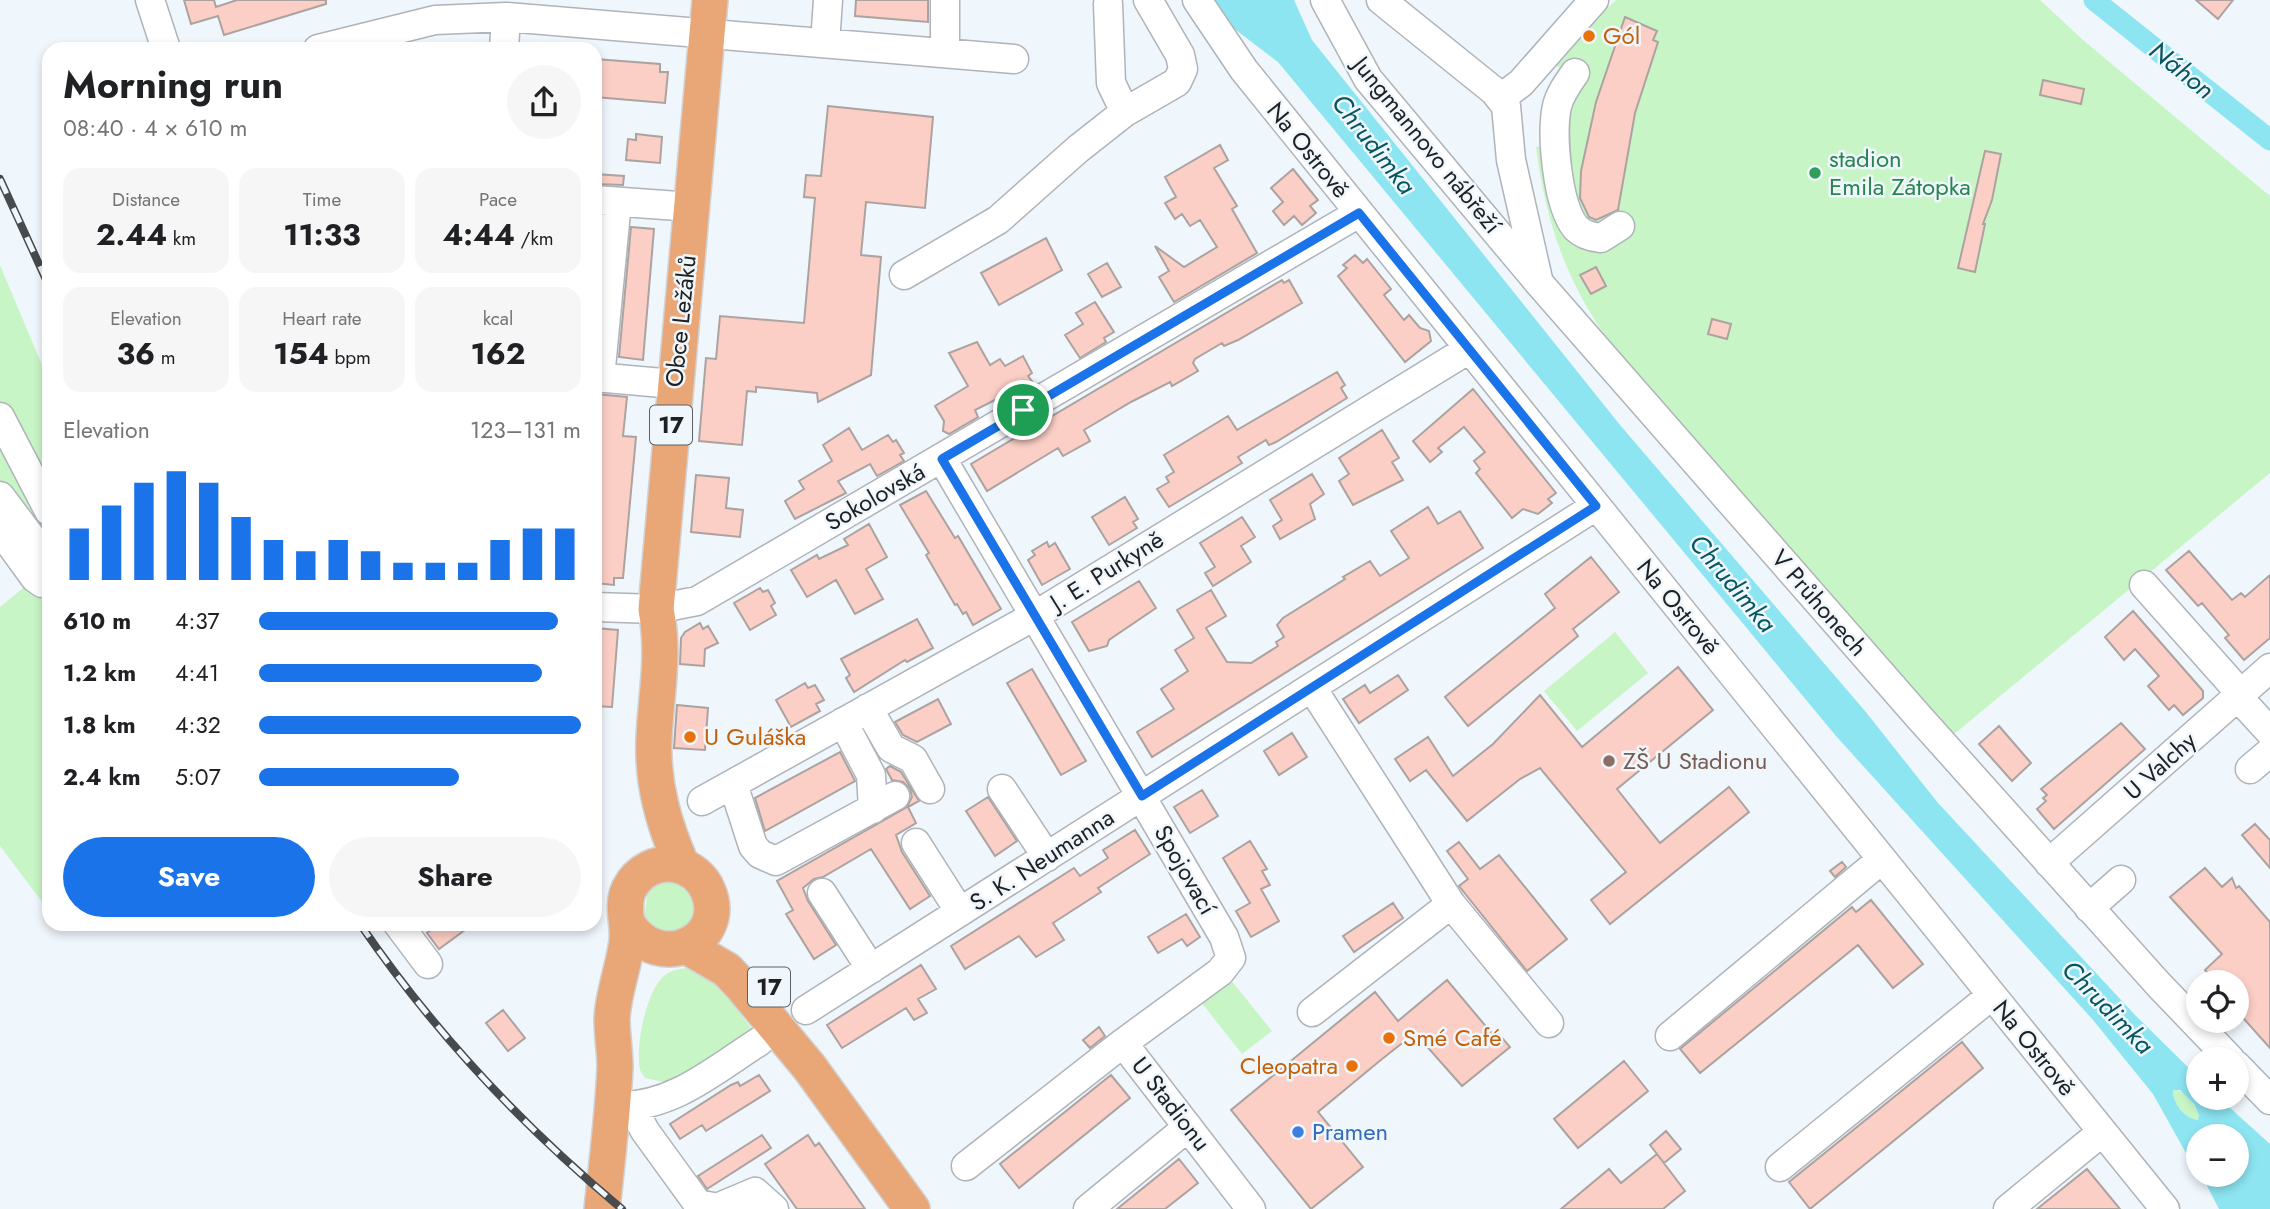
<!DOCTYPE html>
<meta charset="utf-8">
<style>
body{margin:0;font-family:Jost,sans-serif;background:#f6f6f6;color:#202124;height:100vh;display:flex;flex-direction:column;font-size:26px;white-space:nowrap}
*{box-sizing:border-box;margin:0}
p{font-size:23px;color:#757577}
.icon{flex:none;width:38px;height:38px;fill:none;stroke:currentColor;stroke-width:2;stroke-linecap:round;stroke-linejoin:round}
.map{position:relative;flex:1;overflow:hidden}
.side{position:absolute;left:42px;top:42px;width:560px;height:889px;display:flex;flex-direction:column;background:#fff;border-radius:21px;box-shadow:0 4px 10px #0003}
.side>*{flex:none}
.tools{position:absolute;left:2186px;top:970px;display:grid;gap:14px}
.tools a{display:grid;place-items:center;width:63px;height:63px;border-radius:50%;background:#fff;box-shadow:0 4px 10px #0003;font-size:35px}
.pin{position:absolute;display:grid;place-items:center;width:60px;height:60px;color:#fff;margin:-30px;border:4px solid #fff;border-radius:50%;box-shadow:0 2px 7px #0007}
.round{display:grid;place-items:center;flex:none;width:74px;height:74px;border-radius:37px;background:#f6f6f6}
.summary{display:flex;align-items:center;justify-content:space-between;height:119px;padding:0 21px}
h1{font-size:38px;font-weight:700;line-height:52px}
.metrics{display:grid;grid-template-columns:repeat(3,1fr);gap:10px;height:119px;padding:7px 21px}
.metrics div{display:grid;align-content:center;border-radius:18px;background:#f6f6f6;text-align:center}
.metrics b{font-size:30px;font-weight:700}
.metrics small{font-size:19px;font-weight:400}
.metrics p{font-size:19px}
.chart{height:196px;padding:14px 21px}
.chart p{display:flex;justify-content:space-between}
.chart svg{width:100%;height:126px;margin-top:7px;stroke:#1a73e8;stroke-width:6}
.action{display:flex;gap:14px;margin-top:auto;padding:14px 21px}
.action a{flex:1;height:80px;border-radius:42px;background:#1a73e8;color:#fff;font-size:28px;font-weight:700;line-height:80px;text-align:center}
.action a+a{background:#f6f6f6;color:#202124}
ul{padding:0 21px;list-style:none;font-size:23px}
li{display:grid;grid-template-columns:112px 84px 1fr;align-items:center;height:52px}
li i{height:18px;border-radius:9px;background:#1a73e8}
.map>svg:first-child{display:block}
</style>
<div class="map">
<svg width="2270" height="1209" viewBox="0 0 2270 1209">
<rect width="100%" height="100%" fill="#eff6fc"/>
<path fill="#c8f5c5" d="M1616,0H2040L2083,40L2270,196V473L1953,735L1619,355C1570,291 1546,227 1536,147L1545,146C1539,110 1542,101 1563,71L1556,65L1573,41Z
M0,265L49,382V911L0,846V607L40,574L0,520Z
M1615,632L1648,673L1577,731L1544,691Z
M663,880L680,883C694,899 698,906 688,926L657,933L644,920L648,888Z
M692,968L718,984L754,1032L666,1087L664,1082L645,1078L640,1070C635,1047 646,990 665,975C673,969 683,968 692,968Z
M1230,979L1272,1031L1242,1054L1201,1002Z
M2173,1089C2186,1091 2194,1104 2199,1115L2198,1120C2183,1117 2173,1104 2173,1089Z"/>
<path fill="#8de5f2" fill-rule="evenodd" d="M1212,0H1294L1312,40L1620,425L1865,711L1938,803L2135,1015L2198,1077V1097H2218L2270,1144V1209H2219L2201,1174H2236V1136H2198V1167L2192,1151L2186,1153L2153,1094L2093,1020L1836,736L1278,62L1228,24ZM2173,1090H2180L2194,1104L2199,1115L2198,1120C2184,1118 2173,1104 2173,1090Z"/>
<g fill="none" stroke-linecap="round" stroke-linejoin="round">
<path stroke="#8de5f2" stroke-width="21" d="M2094,0L2270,140"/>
</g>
<path fill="#fbcfc5" stroke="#aca3a1" stroke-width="2" d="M184,0H214L216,7L237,0H326V4L224,35L218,16L191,24Z
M856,0H928V22L855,16Z
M2196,0H2233L2218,19Z
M1625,17L1657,31L1653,40L1658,42L1635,113L1618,210L1596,220L1589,217L1580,198L1581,171L1596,102Z
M595,59L660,64V72H668L665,103L595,97Z
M2043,80L2084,89L2081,104L2040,95Z
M828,106L933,117L925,208L866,202L861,255L881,257L871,375L818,402L817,393L756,387V392L747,391L742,445L699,441L706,358L716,359L720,316L804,323L815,198L804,197L806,175L821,176Z
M636,134L662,137L660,163L626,160L628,139L636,140Z
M1220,145L1228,160L1214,168L1237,206L1232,209L1257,253L1174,302L1159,277L1169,271L1155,246L1184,267L1217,247L1200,220L1190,226L1182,214L1175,219L1165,203L1176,197L1165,177Z
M1985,151L2001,154L1992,200L1983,224H1985L1975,272L1958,268Z
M1293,169L1318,200L1310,206L1316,213L1302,225L1294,216L1284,225L1273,211L1283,202L1271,188Z
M595,174L624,176L623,185L595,184Z
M631,227L654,229L643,360L619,357Z
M1046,238L1062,270L999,305L981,273Z
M1355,255L1363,263L1367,259L1391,289L1384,295L1404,320L1409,315L1420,328L1429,331L1431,341L1405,362L1338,276L1347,268L1343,265Z
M1107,263L1121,287L1102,297L1088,274Z
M1596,267L1606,286L1591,294L1580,275Z
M1282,280L1284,283L1289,280L1302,303L1238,340L1224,346L1222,343L1195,359L1193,363L1198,371L1172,386L1170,382L1131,402L1084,430L1090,441L1063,456L1058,448L987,491L971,464Z
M1095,302L1114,332L1104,338L1106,342L1080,358L1065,335L1083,324L1076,313Z
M1712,319L1731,324L1727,339L1708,334Z
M977,342L990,365L1000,359L1005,366L1023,356L1032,373L1028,376L1034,384L1007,400L1005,395L975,410L978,417L949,434L943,431L944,421L935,406L968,386L949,353Z
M1337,372L1345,385L1341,388L1347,398L1276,442L1269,445L1266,440L1238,457L1242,463L1169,507L1157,489L1169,482L1166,477L1174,472L1164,455L1228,416L1237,430Z
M1473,389L1556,493L1548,499L1552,503L1538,514L1523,509L1512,518L1476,473L1480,469L1474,461L1485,452L1464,427L1438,448L1442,452L1430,462L1413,441Z
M595,394L627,397L623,436L636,437L623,578H614V585L595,583L600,482H595V466L601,411H595Z
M849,428L862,450L888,435L893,442L896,440L904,453L900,455L904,461L877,476L870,464L838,481L846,493L795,519L785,501L804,489L799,481L832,461L823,445Z
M1382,430L1399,458L1392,462L1403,480L1353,505L1339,481L1349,474L1339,458Z
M1312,474L1324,494L1310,504L1315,519L1280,539L1273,526L1282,520L1270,500Z
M696,475L729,478L726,508L743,510L740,537L691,532Z
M926,491L955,538L958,536L1001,609L973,625L966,612L963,614L957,604L955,605L926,555L929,553L900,505Z
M1125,497L1138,519L1133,522L1137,528L1109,545L1092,517Z
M1428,507L1438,524L1460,511L1483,548L1152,757L1137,732L1174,709L1161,689L1188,671L1175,650L1194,638L1177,610L1211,590L1226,616L1206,628L1227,662L1251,663L1278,646L1276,642L1284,637L1277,625L1283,618L1345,579L1343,577L1370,561L1380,576L1409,558L1391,531Z
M1242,517L1255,537L1241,546L1251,562L1213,586L1205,573L1215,567L1200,543Z
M869,524L887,557L866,569L883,599L855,614L836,580L807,597L791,570L817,555L819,559L848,545L844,539Z
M1047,542L1049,547L1055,543L1070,569L1042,585L1028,560L1035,555L1032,551Z
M2189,551L2232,600L2241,593L2245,597L2270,575V638L2244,660L2225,638L2229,635L2202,603L2198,606L2166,570Z
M1591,557L1619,592L1573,629L1578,636L1468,726L1445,697L1555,608L1545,594Z
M1139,581L1156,608L1109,640L1107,646L1089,651L1072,622Z
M760,588L763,592L768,590L775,603L771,606L776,615L750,630L734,603Z
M2133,611L2203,691V698L2183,715L2174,705L2169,710L2148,686L2159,676L2135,649L2124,660L2105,637Z
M917,619L933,648L907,662L905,660L854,692L846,678L850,675L841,659Z
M700,623L703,629L708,626L718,643L705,649L704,666L680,664L681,638L685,632Z
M595,628L618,630L612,707L595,706Z
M1678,667L1713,710L1617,789L1660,843L1729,787L1749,812L1610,924L1591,900L1626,872L1540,768L1520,779L1467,821L1426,770L1410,781L1395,759L1428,737L1453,776L1493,744L1540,695L1582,747Z
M1032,669L1086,761L1061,775L1007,683Z
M1398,675L1408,690L1359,723L1343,699L1365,685L1370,693Z
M805,683L808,688L815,685L824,700L816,704L820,711L791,727L776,700Z
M938,699L951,724L917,742L903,735L895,722Z
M677,705L708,708L705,750L674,748Z
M2121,723L2145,749L2054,829L2037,809L2046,801L2043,798L2047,795L2041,789Z
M1999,726L2031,763L2012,781L1979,744Z
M1292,733L1307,757L1279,775L1264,751Z
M840,752L855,781L765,831L755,798Z
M890,766L901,772L919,801L908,807L916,823L896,835L902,852L930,896L910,909L871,849L823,877L814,879L803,888L808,901L836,945L814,959L786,914L793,910L777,881L907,807L912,797L910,789L903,782L892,780L886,769Z
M1202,790L1218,816L1190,833L1174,807Z
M988,797L1017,841L995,856L966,811Z
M2255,824L2270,840V868L2242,835Z
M1135,830L1150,854L1098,888L1101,892L1053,923L1064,940L1036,957L1019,936L965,969L951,946L1074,868L1080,876L1108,858L1103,850Z
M1250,841L1267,869L1262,871L1270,885L1261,889L1279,921L1251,937L1236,911L1250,903L1223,858Z
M1459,842L1480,869L1499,855L1567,939L1527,971L1459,886L1468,879L1447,851Z
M1842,862L1846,867L1835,877L1830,871Z
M2205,868L2222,887L2232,878L2236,888L2239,886L2270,922V1048L2236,1010V982H2215L2205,970L2222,954L2170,897Z
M1871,900L1923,964L1893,988L1858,945L1700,1073L1680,1049L1852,907L1856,912Z
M1393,903L1403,918L1354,952L1343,936Z
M1186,914L1200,937L1187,946L1182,939L1158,953L1148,937Z
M438,924H473L439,949L427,933Z
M921,965L936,989L918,999L927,1013L914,1020L906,1008L842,1048L827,1025Z
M1447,980L1494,1036L1498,1033L1510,1047L1462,1086L1415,1033L1382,1059L1318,1112L1363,1167L1311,1209L1231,1110L1375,992L1398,1021Z
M503,1010L525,1038L508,1051L486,1023Z
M1099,1027L1105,1036L1090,1048L1083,1040Z
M1962,1042L1983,1068L1810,1209L1789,1182Z
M1624,1061L1648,1091L1578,1148L1554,1119Z
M759,1075L770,1091L706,1131L702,1125L680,1139L670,1124L731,1085L738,1082L740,1086Z
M1111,1075L1130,1098L1019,1188L1000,1164Z
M1666,1131L1681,1149L1664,1163L1650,1145Z
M762,1135L771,1148L707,1189L698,1176Z
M808,1135L815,1146L819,1143L865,1209H797L765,1164Z
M1657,1154L1685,1191L1663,1209H1561L1609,1169L1621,1183Z
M1179,1159L1198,1183L1165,1209H1117Z
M2087,1169L2120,1209H2037Z"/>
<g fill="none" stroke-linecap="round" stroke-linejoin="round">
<defs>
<path id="minor" d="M150,0L166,49
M1197,0L1244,70L2165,1209
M1325,0L1368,79L1539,283L1918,716L2159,985L2230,1059
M1381,0L1494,91L1506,106L1511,160L1538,279
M825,43L828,0
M318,49L435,20L506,17L1014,59
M504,49L506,17
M945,53V0
M1575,73C1568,83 1560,94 1557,106C1551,134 1557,205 1576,228C1583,235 1591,237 1601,238L1620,226
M1501,98L1521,83L1594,0
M1125,112L1177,82L1183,69L1180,55L1148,0
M595,200L692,207
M904,275L998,220L1078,149L1125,112L1111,83L1108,4
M595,377L674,384
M600,378L617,202
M0,417L49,511
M942,459L1224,937L1231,958L1220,972L1123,1043L1251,1209
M0,496L49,561
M0,530L35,578L42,583L49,581
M2144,585L2241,694
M595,607L656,609L697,601L1359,213
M2238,697L2270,732
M868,708L891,748L913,759L930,789
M843,722L871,775L873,809
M2250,769L2270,752
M733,784L753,846L760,854L776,861L895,796
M1002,789L1047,857
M702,801L1036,615L1469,349
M916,843L960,912
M2049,863L2270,668
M822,893L871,969
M1451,904L1549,1023
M2089,908L2121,880
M398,924L428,964
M806,1010L1596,506
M1312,1012L1451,904L1312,688
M1670,1036L1882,859
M2236,1065L2270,1100
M618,1106C672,1108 716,1069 760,1041
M632,1107L645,1131L698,1204L717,1208L755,1192L774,1209
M966,1166L1123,1043
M1780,1167L1992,995
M1088,1209L1188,1127
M2008,1209L2102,1132"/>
<path id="major" d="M682,866C664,825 652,784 654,739C656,692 665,657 656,609L710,0
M686,946L727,970L742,986L810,1068L912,1209
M602,1209C607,1162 613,1114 615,1067C615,1051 612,1035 612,1019C613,993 624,967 627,941C629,924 621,906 629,889C638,871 657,861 677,865C691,868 703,878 708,891C729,941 659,973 629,926"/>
</defs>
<use href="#minor" stroke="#aeb4ba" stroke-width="31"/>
<use href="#major" stroke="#d2d2d3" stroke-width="38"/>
<use href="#minor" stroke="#fff" stroke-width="28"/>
<use href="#major" stroke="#e9a777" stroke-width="35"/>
<defs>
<path id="rail" d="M0,179L49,286
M360,924C434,1032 522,1126 622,1209"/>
</defs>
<use href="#rail" stroke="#484b4e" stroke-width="8"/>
<use href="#rail" stroke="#eff6fc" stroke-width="5" stroke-dasharray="16" stroke-linecap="butt"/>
</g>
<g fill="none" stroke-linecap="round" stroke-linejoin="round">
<defs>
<path id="route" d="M1359,213L1596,506L1142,796L942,459Z"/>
</defs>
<use href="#route" stroke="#fff" stroke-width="14"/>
<use href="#route" stroke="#1a73e8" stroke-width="9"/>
</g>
<g fill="#e8710a" stroke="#eff6fc" stroke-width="2.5">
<circle cx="1589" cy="36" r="7"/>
<circle cx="690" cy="737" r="7"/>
<circle cx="1389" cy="1038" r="7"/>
<circle cx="1352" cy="1066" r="7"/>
</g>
<circle fill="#2e9e5b" stroke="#eff6fc" stroke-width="2.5" cx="1815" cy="173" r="7"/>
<circle fill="#8d6e63" stroke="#eff6fc" stroke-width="2.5" cx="1609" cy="761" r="7"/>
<circle fill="#3f7fe0" stroke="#eff6fc" stroke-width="2.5" cx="1298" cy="1132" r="7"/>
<g text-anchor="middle" stroke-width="5" stroke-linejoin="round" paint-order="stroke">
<g fill="#eff6fc" stroke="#5d6063" stroke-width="2">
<rect x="650" y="405.5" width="42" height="39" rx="5"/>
<rect x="748" y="967.5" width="42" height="39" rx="5"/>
</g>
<g font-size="23" font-weight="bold" fill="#1e2022">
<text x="671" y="433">17</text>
<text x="769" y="995">17</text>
</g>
<g font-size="24" fill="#c56008" stroke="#eff6fc" text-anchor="start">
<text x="1603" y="44">Gól</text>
<text x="704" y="745">U Guláška</text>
<text x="1403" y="1046">Smé Café</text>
<text x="1338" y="1074" text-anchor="end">Cleopatra</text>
</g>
<g font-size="24" fill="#1e2022" stroke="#eff6fc">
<text transform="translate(1427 145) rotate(51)" y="8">Jungmannovo nábřeží</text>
<text transform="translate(1308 150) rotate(51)" y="8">Na Ostrově</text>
<text transform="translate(681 321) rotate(-84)" y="8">Obce Ležáků</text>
<text transform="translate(875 497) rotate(-30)" y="8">Sokolovská</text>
<text transform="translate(1107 571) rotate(-32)" y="8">J. E. Purkyně</text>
<text transform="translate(1819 603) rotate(49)" y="8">V Průhonech</text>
<text transform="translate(1678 607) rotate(51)" y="8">Na Ostrově</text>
<text transform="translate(2160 766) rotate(-42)" y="8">U Valchy</text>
<text transform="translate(1042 860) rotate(-33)" y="8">S. K. Neumanna</text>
<text transform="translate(1185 870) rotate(60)" y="8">Spojovací</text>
<text transform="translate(2034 1048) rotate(51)" y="8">Na Ostrově</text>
<text transform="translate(1171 1104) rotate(52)" y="8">U Stadionu</text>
</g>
<g font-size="24" fill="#27864d" stroke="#eff6fc" text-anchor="start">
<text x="1829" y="167">stadion<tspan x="1829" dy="28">Emila Zátopka</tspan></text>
</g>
<g font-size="24" fill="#785e54" stroke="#eff6fc" text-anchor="start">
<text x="1623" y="769">ZŠ U Stadionu</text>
</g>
<g font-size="24" fill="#366cbe" stroke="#eff6fc" text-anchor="start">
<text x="1312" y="1140">Pramen</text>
</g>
<g font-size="26" font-style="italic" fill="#05565f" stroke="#eff6fc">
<text transform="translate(2182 70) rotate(39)" y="9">Náhon</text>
<text transform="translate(1374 144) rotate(52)" y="9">Chrudimka</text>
<text transform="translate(1733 583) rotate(50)" y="9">Chrudimka</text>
<text transform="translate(2108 1007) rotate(46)" y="9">Chrudimka</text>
</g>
</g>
</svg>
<div class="tools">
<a><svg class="icon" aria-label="locate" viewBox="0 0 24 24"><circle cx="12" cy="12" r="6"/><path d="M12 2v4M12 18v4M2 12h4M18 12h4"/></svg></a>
<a>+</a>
<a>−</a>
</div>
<div class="pin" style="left:1023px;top:410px;background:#1e9e55"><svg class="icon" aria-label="arrive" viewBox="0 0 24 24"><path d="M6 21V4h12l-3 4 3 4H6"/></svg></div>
<section class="side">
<div class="summary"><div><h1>Morning run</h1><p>08:40 · 4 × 610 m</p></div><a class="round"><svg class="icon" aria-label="share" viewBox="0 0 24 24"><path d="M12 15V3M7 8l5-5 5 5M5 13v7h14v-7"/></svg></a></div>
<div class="metrics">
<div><p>Distance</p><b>2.44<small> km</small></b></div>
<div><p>Time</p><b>11:33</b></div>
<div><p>Pace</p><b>4:44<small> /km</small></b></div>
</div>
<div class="metrics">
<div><p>Elevation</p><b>36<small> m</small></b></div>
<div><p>Heart rate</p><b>154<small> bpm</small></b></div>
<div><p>kcal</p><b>162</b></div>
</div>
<div class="chart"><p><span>Elevation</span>123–131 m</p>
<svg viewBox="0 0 160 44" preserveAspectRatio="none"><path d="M5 44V26M15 44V18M25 44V10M35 44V6M45 44V10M55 44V22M65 44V30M75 44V34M85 44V30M95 44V34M105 44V38M115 44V38M125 44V38M135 44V30M145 44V26M155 44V26"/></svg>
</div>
<ul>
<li><b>610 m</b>4:37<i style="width:93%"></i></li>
<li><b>1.2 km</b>4:41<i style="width:88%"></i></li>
<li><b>1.8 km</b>4:32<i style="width:100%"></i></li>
<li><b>2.4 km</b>5:07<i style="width:62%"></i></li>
</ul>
<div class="action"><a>Save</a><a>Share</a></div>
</section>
</div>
